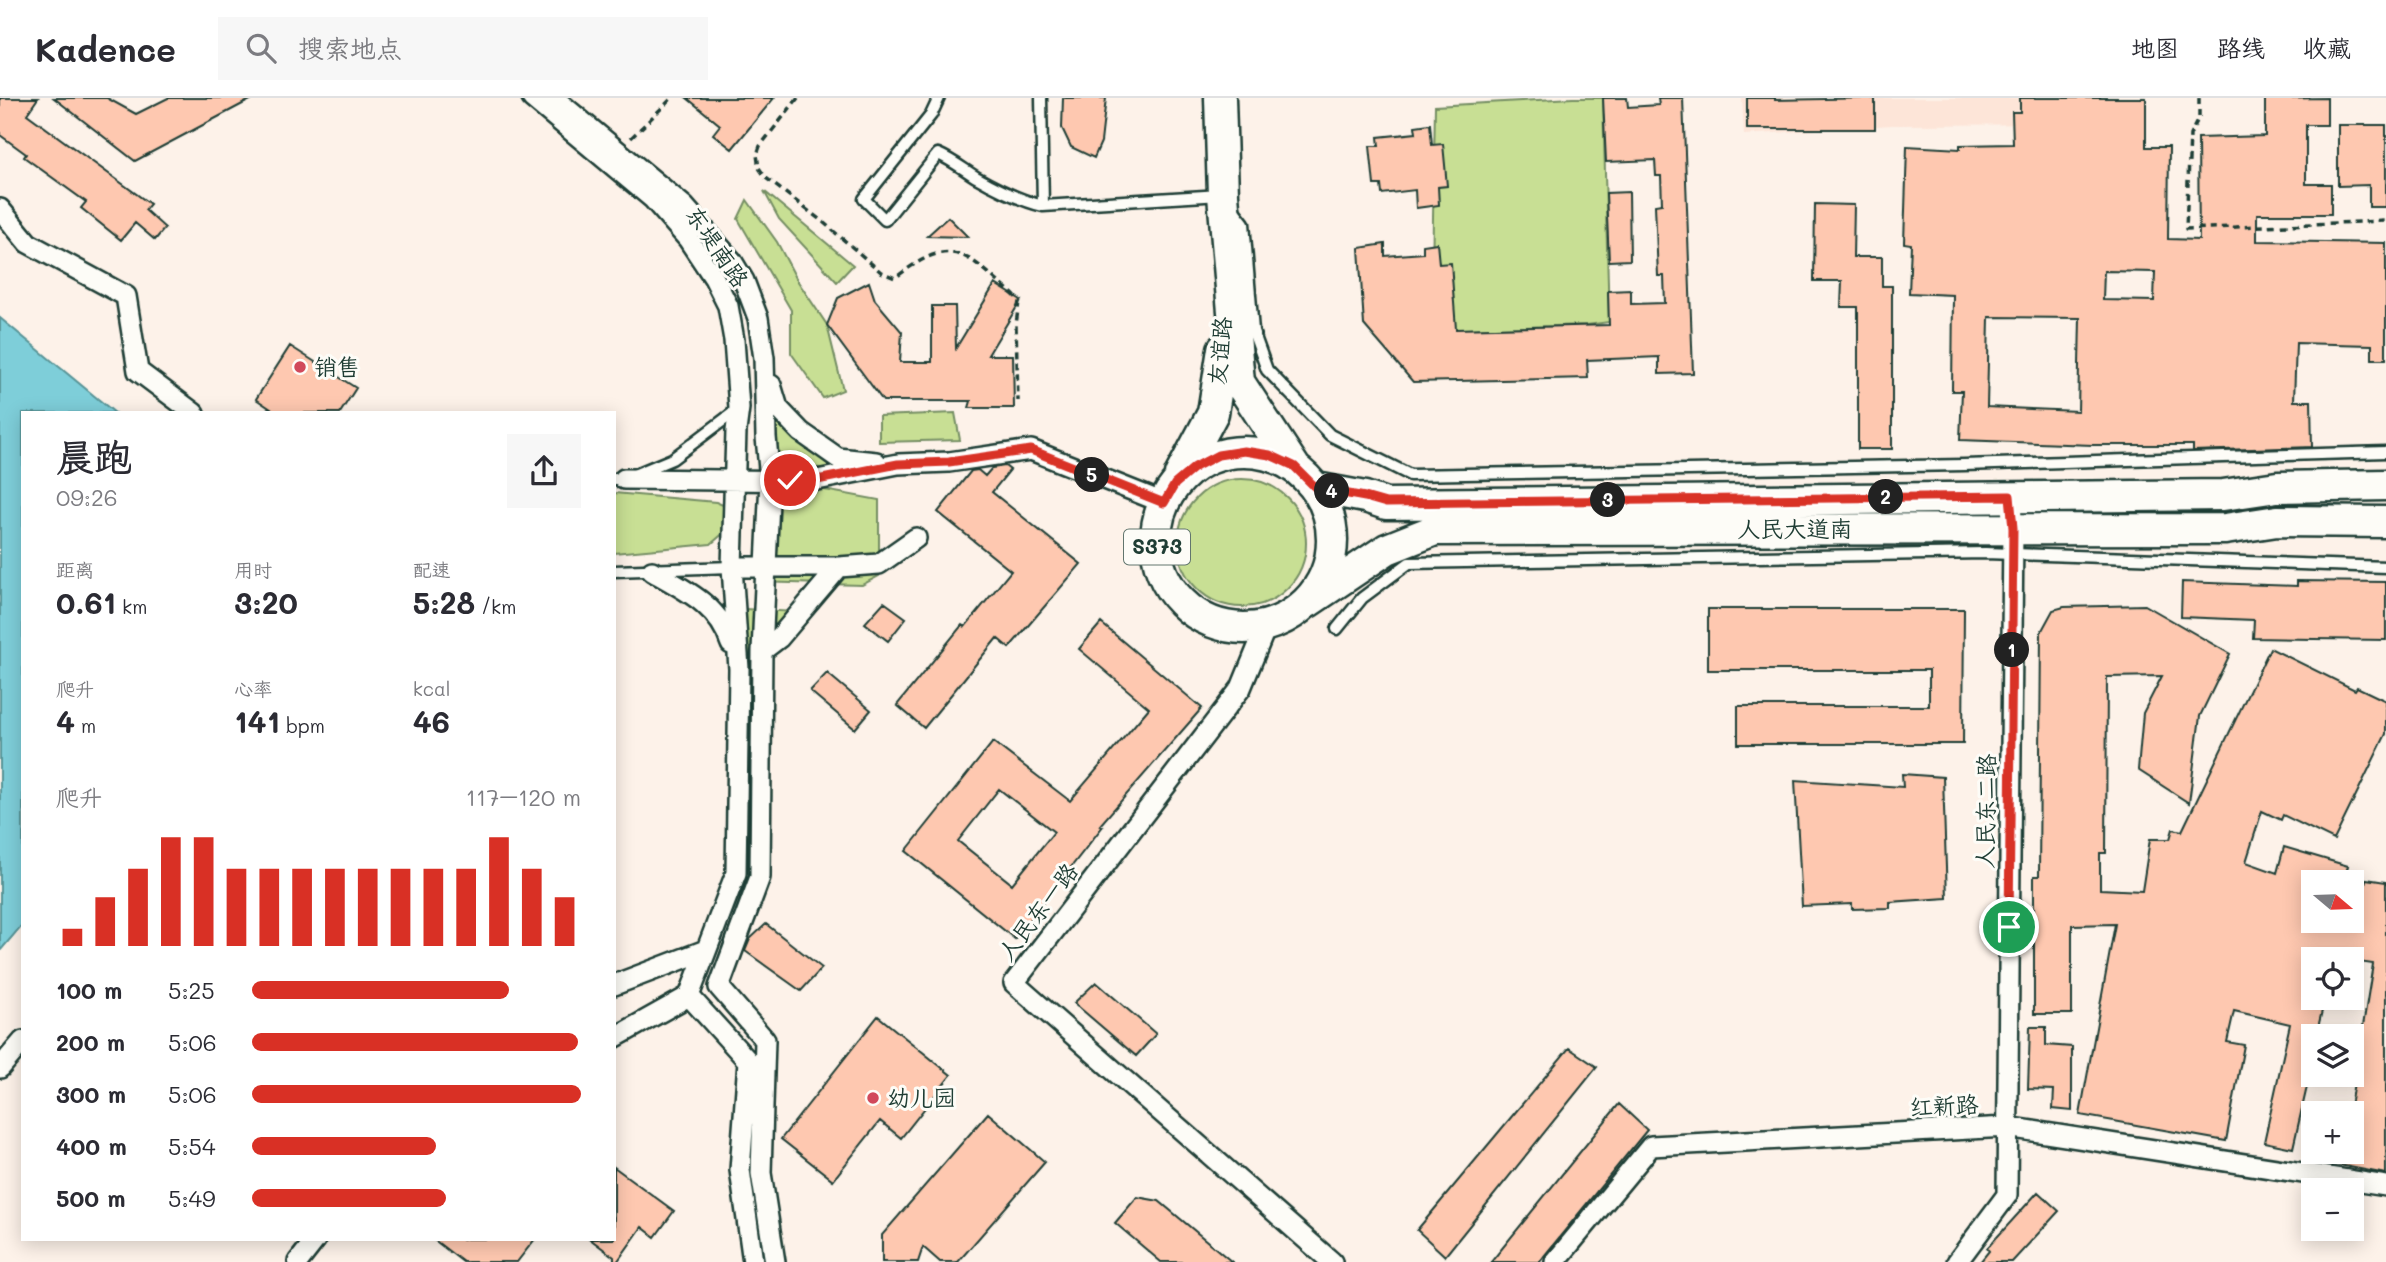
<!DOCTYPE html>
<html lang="zh">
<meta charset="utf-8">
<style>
body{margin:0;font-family:Mali,"LXGW WenKai TC",sans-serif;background:#f7f7f7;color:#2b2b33;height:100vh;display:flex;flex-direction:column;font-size:26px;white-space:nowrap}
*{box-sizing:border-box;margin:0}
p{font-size:23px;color:#7c7c81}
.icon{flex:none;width:38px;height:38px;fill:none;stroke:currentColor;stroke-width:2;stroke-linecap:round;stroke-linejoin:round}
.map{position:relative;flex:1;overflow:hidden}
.sheet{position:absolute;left:21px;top:313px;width:595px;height:830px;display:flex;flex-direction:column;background:#fff;border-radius:0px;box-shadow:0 4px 18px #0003}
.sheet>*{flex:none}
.needle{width:46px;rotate:109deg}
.fabs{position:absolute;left:2301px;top:772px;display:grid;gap:14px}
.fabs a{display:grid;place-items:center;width:63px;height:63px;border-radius:0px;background:#fff;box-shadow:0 4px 18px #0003;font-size:35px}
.pin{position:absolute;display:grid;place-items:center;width:60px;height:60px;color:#fff;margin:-30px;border:4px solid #fff;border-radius:50%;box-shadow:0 2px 7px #0007}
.km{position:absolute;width:35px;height:35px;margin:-18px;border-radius:50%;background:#222;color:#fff;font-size:19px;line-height:35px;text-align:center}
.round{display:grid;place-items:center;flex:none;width:74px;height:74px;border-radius:0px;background:#f7f7f7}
.summary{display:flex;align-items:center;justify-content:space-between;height:119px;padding:0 35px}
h1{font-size:38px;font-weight:700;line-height:52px}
.figures{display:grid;grid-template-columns:repeat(3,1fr);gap:10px;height:119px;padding:7px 35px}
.figures div{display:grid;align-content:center}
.figures b{font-size:30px;font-weight:700}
.figures small{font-size:19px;font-weight:400}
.figures p{font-size:19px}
.chart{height:196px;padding:14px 35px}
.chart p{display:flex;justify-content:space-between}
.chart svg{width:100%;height:126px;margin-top:7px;stroke:#d93025;stroke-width:6}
ul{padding:0 35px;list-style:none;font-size:23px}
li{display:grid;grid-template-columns:112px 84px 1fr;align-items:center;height:52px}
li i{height:18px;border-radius:9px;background:#d93025}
header{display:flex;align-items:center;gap:42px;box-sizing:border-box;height:98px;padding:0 35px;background:#fff;border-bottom:2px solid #e1e1e2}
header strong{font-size:33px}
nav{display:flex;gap:38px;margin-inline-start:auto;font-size:24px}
.search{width:490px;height:63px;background:#f7f7f7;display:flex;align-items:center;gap:18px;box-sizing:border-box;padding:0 24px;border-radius:0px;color:#7c7c81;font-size:26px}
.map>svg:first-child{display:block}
</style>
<header>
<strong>Kadence</strong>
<div class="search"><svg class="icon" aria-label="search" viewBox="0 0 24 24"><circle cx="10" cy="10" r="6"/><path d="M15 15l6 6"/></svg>搜索地点</div>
<nav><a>地图</a><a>路线</a><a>收藏</a></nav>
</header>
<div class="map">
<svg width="2386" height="1164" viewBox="0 0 2386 1164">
<rect width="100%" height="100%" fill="#fdf2e9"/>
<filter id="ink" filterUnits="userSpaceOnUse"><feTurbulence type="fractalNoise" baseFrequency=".0143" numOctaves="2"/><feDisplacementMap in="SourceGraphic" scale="14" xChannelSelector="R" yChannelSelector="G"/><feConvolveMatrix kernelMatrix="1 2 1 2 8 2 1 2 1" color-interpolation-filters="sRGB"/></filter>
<g filter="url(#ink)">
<path fill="#fde5d8" d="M1742,0H2097L2098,26L1892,27L1744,37Z"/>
<path fill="#c8df94" stroke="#748e64" stroke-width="2" d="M1573,0H1603L1609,224L1587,227L1431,232L1435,8Z
M764,93L853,167L837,184L779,121Z
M747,102L777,144L797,182L827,227L843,292L823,300L791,255V212L738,121Z
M767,315L833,371L779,367Z
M955,315L960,342L879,344V318Z
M1178 445a64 64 0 1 1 128 0a64 64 0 1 1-128 0Z
M770,382L879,402V478L862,487L756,484Z
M614,395L716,404L725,408L727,432L711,446L614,455Z
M744,511L796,514L739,571Z"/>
<path fill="#7eced9" stroke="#589497" stroke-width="2" d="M0,220L115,315H23V826L0,853Z"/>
<path fill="#fec8b0" stroke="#1f3d34" stroke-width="2" fill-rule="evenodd" d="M0,0H38L27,16L150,106L145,112L165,130L155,142L135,125L121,142L81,110L86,104L24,59L26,56L0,37Z
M54,0H107L136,16L168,0H254L135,63Z
M687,0H774L732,51L713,36L720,27Z
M1063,0H1106L1101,44L1094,60L1071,49L1062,30Z
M1603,0H1627L1628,9L1659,7L1658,0H1683L1693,275L1659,276V259L1587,262L1588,280L1413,284L1364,227L1359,150L1385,146V158L1423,155V147L1437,145L1439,166L1451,165L1456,231L1609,227L1608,193L1631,192V206L1665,205L1664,178H1658L1655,107L1662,106L1661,78H1656L1655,62L1606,64Z
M1747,0H1775V2L1875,0V31H1747Z
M2020,0H2146V49H2169L2168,141L2199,142L2198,40L2265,38V1L2327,0V27H2306V86H2331V116H2257V143L2386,145V261H2372V247L2296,245L2294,303H2311L2312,349L2193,353V347H2093L1960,342L1962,293H1952L1953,197L1909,195L1911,146L1904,145L1907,48L1960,51V47L2013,46L2012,14H2020ZM2104,173L2155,174L2154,203L2103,202ZM1989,219L2080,220L2078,313L1987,309Z
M1430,26L1432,47L1443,46L1447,88L1438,89L1439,107L1416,110L1415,92L1382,96L1381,87H1374L1370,48H1379L1378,39L1416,35L1415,28Z
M2338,27H2386V109H2369V87L2338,88Z
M1629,94L1630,162L1609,163L1606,95Z
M1815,106L1854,107L1853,159H1882V188H1892V351H1858V209H1841L1842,183H1814Z
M948,119L968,139L927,138Z
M869,184L875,202L902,234L900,264H932V208H955L956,250L995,186L1021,202L988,257H1013L1014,310H969L971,303H883L827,227L838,200Z
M290,248L356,290L340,315H277L256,301Z
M1005,368L1010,372L992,394L1081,466L1009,550L997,540L924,630L897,607L962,527L965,529L1011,473L938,414L971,373L978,372L985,378L992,370Z
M2297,483L2386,484V542L2253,540L2254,522L2181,519L2182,484L2297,488Z
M884,504L906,520L888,543L865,525Z
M2145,507L2230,556L2200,618L2189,705L2138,672L2143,615L2162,578L2107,579L2106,755H2100V791L2142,793L2150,741H2170L2173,731L2182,733L2270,550L2355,592L2357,589L2386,603V636L2334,742L2283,717L2281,722L2262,713L2246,764L2277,775L2284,749L2348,768L2343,784H2314V822H2359L2366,781L2386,784V1076L2339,1067L2341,1054H2352V1015H2349L2373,866L2352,863V861H2314V900H2325L2316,938H2314V958L2293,1050L2264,1044L2290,926L2234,913L2227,944L2244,947L2226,1043L2080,1017L2115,826L2072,827V916H2034V778H2039L2041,534L2053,512L2064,509Z
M1708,511H1964L1963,646H1738V608H1929V572H1708Z
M1101,525L1202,610L1100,727L1103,728L1015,841L906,753L993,644L1070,703L1149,610L1079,551ZM999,691L1054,734L1012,786L958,743Z
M827,575L871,612L855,631L810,593Z
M1902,676L1943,679L1947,800L1890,804V810L1852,811V806L1802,808L1795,682L1903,689Z
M766,826L822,870L801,893L745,853L750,841Z
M1096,884L1156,936L1136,958L1074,905Z
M878,918L951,977L901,1040L880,1023L833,1082L781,1041Z
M2030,929H2046V947L2072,949V1013L2053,1011L2054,992L2028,991Z
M1569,950L1597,969L1445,1158L1417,1132Z
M1619,1006L1647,1032L1544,1158L1540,1164H1491Z
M988,1015L1045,1064L958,1164H940L923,1149L918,1164H882V1137Z
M614,1069L674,1113L655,1139L642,1129L617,1164H614V1159L590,1141H614Z
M2038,1094L2059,1113L2012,1164H1980L1989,1153L1987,1150Z
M1137,1099L1159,1103L1232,1164H1161L1115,1125Z
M433,1141H535L517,1164H463Z"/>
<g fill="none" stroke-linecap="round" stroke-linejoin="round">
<defs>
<path id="lane" d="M939,0L931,17L864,101L885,122L938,56C952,62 963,71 976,79C997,91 1019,102 1043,108
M1041,0L1043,108L1221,97
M1233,111L1244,125L1253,233L1267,272L1330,337L1410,377L1964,367L2386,354
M614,381H624L672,361L737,312
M614,473L732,469
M1337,531L1362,500L1409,465L1985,455L2386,469"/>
<path id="street" d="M532,0L653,101L688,141L714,180L728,208L734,242L739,310L736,333L732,469L739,571L736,775L689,898L748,963L740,1072L753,1164
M554,0L684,108L732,163L744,183L758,220L764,260L766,339L770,382L762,553L760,779L719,889L765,942L761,1075L775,1164
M0,111L28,145L126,198L138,273L194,315
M771,287L778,310L801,334L838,360L876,364
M624,381L812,383L898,366L949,364L1031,352L1164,405
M732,469H839
M652,473C685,492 719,507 731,546
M1266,529L1241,590L1014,885L1332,1164
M762,553L779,540L839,469L879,466L916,440
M614,887L706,852
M614,940L689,898
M0,970L23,943
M298,1164L316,1141
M1555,1164L1651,1048L2007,1029L2386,1088
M1957,1164L2007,1097L2013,430L2010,398"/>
<path id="primary" d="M1220,0L1223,97L1239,284L1294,368
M1156 442a88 88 0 1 1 176 0a88 88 0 1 1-176 0Z
M1180,377L1213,315L1223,251
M1316,390L1365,399L1386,406L2223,397L2277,389L2386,387
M1308,504L1387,451L1435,432L2225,431L2277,423L2386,424"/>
</defs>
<use href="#lane" stroke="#1f3d34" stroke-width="15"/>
<use href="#street" stroke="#1f3d34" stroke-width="24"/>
<use href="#primary" stroke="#1f3d34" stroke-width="35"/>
<path stroke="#1f3d34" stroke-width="3.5" stroke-dasharray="7 5" stroke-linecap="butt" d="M798,0L760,48L757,57L759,70L766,80L823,124L881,174L895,180C937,148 956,144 995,181C1004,189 1012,194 1019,203L1016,227L1018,303
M2199,0V19L2190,37L2186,131L2386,123
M631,40L672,0"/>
<use href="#lane" stroke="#fdfcf7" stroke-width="10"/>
<use href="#street" stroke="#fdfcf7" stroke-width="19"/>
<use href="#primary" stroke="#fdfcf7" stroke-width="30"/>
</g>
</g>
<g fill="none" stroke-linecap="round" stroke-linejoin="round" filter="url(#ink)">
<defs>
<path id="route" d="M790,382L812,383L898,366L949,364L1031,352L1164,405L1175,386L1195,369L1218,357L1244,353L1270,357L1294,368L1316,390L1365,399L1386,405L2010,398L2013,430L2009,829"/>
</defs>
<use href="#route" stroke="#fff" stroke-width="14"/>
<use href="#route" stroke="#d93025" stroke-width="9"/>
</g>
<g fill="#d1495b" stroke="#fdfcf7" stroke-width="2.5">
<circle cx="300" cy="269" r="7"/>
<circle cx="873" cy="1000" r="7"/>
</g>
<g text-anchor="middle" stroke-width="6" stroke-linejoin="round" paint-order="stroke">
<rect fill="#fdfcf7" stroke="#62766e" stroke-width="2" x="1124" y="431.5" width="66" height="35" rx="5"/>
<g font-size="21" font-weight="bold" fill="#1f3d34">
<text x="1157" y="456">S373</text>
</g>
<g font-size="23" fill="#1f3d34" stroke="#fdfcf7">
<text transform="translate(717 149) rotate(56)" y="8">东堤南路</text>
<text transform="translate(1220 253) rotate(-85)" y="8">友谊路</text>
<text x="1795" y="439">人民大道南</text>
<text transform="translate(1986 713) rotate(-89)" y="8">人民东二路</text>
<text transform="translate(1038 814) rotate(-53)" y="8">人民东一路</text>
<text transform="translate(1944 1008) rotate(-3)" y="8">红新路</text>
</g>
<g font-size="23" fill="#1f3d34" stroke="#fdfcf7" text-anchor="start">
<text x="314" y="277">销售</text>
<text x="887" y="1008">幼儿园</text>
</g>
</g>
</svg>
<div class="fabs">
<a><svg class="needle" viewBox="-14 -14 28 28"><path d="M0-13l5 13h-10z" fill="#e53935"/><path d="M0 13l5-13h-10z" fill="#7c7c81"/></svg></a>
<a><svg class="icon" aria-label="locate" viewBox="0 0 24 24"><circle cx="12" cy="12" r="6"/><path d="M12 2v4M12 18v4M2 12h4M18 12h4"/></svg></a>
<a><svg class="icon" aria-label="layers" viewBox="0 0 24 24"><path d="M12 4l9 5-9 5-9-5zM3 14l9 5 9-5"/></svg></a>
<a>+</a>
<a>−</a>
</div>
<div class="pin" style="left:2009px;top:829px;background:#1e9e55"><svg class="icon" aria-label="arrive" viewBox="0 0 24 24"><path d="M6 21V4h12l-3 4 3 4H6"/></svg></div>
<div class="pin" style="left:790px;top:382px;background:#d93025"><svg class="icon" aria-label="check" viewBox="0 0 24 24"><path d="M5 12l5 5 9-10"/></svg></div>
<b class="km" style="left:2012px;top:552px">1</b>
<b class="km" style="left:1886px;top:399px">2</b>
<b class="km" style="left:1608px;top:402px">3</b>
<b class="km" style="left:1332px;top:393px">4</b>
<b class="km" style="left:1092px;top:377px">5</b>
<section class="sheet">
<div class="summary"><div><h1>晨跑</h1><p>09:26</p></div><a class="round"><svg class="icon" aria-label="share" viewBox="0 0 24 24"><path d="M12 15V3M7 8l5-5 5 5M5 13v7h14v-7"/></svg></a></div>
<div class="figures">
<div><p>距离</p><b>0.61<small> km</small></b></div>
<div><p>用时</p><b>3:20</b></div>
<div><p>配速</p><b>5:28<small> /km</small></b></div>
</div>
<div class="figures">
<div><p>爬升</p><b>4<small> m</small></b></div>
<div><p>心率</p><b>141<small> bpm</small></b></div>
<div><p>kcal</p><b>46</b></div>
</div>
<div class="chart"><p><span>爬升</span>117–120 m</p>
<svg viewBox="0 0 160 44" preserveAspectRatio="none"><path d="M5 44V38M15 44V27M25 44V17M35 44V6M45 44V6M55 44V17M65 44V17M75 44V17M85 44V17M95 44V17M105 44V17M115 44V17M125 44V17M135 44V6M145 44V17M155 44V27"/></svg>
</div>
<ul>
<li><b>100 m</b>5:25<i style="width:78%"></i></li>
<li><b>200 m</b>5:06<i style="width:99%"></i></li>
<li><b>300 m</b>5:06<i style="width:100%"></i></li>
<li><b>400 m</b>5:54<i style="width:56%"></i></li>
<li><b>500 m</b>5:49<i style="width:59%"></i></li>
</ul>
</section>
</div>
